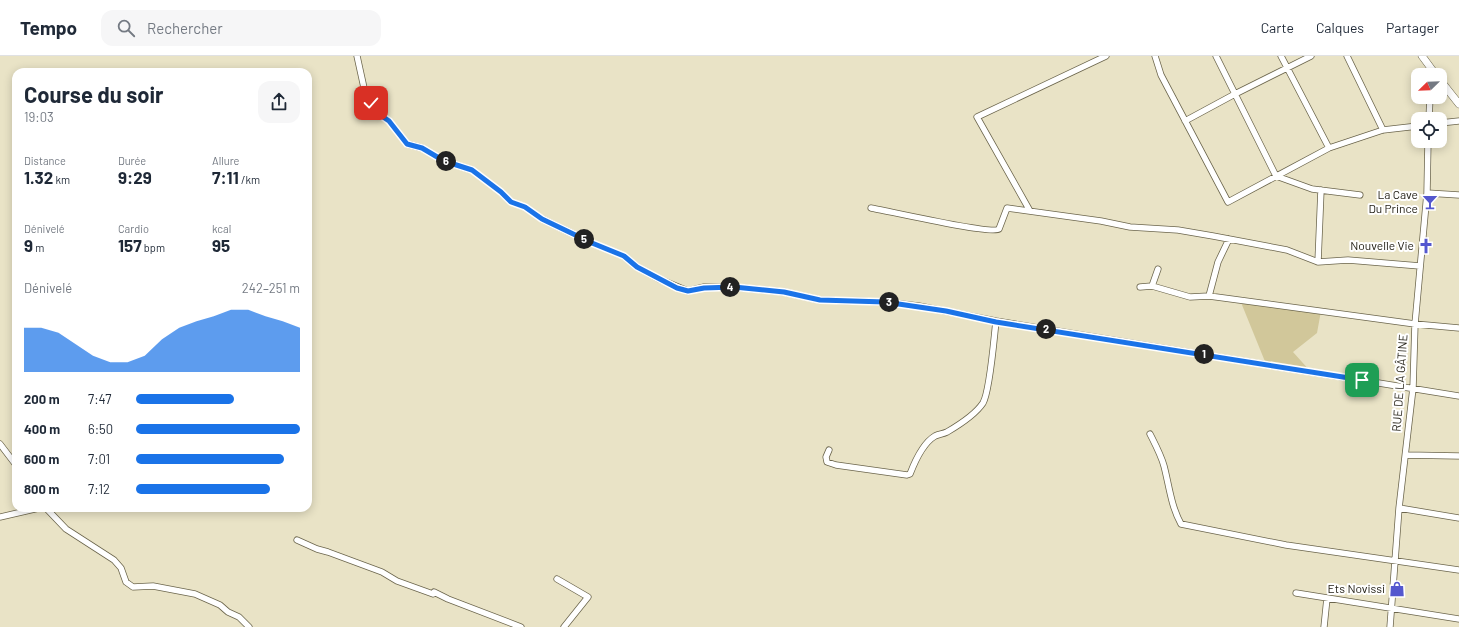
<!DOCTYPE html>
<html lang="fr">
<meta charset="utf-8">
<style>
body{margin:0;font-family:Barlow,sans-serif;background:#f6f6f7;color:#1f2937;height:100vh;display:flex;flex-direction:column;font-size:15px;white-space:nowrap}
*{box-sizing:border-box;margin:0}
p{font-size:13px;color:#747a83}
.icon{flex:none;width:22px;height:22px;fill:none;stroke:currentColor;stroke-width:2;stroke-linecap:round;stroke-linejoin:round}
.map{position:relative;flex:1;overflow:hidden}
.drawer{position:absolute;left:12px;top:12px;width:300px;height:444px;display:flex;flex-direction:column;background:#fff;border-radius:12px;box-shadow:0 2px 10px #0003}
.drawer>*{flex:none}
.needle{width:26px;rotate:247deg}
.controls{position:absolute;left:1411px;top:12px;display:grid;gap:8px}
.controls a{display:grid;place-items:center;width:36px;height:36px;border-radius:8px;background:#fff;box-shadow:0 2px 10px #0003;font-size:20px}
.pin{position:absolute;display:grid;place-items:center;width:34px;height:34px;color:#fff;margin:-17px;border-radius:8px;box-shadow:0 2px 6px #0006}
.km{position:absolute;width:20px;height:20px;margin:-10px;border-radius:50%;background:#222;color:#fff;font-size:11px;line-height:20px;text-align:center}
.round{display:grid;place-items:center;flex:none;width:42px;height:42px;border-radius:12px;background:#f6f6f7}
.summary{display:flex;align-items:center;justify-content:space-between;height:68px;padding:0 12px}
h1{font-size:22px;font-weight:700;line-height:30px}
.figures{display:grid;grid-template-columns:repeat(3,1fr);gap:6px;height:68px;padding:4px 12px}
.figures div{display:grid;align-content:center}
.figures b{font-size:17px;font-weight:700}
.figures small{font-size:11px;font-weight:400}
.figures p{font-size:11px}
.chart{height:112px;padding:8px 12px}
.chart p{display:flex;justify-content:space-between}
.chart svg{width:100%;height:72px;margin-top:4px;fill:#1a73e8;opacity:.7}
ul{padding:0 12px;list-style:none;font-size:13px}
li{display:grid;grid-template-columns:64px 48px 1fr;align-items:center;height:30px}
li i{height:10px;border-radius:5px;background:#1a73e8}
header{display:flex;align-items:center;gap:24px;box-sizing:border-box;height:56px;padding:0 20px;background:#fff;border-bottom:1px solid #e0e1e3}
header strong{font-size:19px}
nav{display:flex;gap:22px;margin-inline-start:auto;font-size:14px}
.search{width:280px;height:36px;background:#f6f6f7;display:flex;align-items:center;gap:10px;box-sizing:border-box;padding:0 14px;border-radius:12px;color:#747a83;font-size:15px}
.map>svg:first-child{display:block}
</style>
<header>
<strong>Tempo</strong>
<div class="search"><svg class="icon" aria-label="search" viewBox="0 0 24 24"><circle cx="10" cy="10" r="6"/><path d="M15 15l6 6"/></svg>Rechercher</div>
<nav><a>Carte</a><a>Calques</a><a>Partager</a></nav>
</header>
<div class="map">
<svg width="1459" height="571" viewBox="0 0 1459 571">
<rect width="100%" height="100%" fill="#e9e3c6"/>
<path fill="#d1c79a" d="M1240,244L1321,255L1317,277L1293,296L1311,316L1266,308Z"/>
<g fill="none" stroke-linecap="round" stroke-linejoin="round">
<defs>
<path id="minor" d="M357,0L366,41L371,47L372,53L389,65L407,88L422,92L444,105L472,114L501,136L511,146L525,151L542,163L592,187L624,200L637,211L659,223L688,235L704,231H734L784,236L820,244L885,246L919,250L996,265L1459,340
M1155,0L1161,19L1228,146L1329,92L1383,74L1418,70
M1216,0L1276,120L1312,133L1360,139
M1281,0L1329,92
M1347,0L1383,74
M1429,63L1430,41
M1185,65L1235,38L1311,0
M1440,67L1459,65
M1427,137L1459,139
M871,152C888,155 992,179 999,173L1007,152L1101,165L1130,171L1178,174L1213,180L1287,194L1318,206L1348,204L1420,210
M1030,155L977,61L1106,0
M1318,206L1321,134
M1152,230L1158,213
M1140,231L1152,230L1190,241L1209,240L1415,268L1459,272
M1209,240L1218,206L1229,183
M1150,378C1155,388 1161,399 1164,410C1169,429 1171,450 1181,468L1286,489L1459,514
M0,388L16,409
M829,394L826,401L827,406L836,409L907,419L910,418C915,405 923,387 935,380C939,378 943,378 947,376C959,369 975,359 983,347C990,335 994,282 996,265
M1406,399L1459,400
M46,452L66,473L114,504L121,512L126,526L133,531L153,530L195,538L220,549L228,556L239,561L249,571
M1399,452L1459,462
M0,461L39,452
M297,484L317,493L328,496L382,516L397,525L433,538L434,536L448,543L521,571
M557,523L588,541L564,571
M1296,537L1459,563
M1324,571L1327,542
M1390,571L1399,452L1413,332L1415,268L1427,137L1428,85"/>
<path id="major" d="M1422,0L1436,19
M1440,24L1459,48"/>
</defs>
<use href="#minor" stroke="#6b654c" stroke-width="7"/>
<use href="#major" stroke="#6b654c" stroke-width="8"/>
<use href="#minor" stroke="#fff" stroke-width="5.5"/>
<use href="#major" stroke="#fff" stroke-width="7"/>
</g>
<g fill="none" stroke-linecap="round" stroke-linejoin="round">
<defs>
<path id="route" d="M371,47L372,53L389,65L407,88L422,92L444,105L472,114L501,136L511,146L525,151L542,163L592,187L624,200L637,211L677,232L688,235L704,232L734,231L784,236L820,244L885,246L946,255L996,266L1362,324"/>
</defs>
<use href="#route" stroke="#fff" stroke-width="8"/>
<use href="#route" stroke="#1a73e8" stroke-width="5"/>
</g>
<defs>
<symbol id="bar-bare" viewBox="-9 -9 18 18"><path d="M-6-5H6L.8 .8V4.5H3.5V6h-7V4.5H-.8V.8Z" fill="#5457ce" stroke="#fff" stroke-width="2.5" paint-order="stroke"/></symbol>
<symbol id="church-bare" viewBox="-9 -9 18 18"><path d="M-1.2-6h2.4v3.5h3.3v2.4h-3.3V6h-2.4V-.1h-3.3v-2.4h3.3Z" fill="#5457ce" stroke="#fff" stroke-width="2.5" paint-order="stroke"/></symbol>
<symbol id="shop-bare" viewBox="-9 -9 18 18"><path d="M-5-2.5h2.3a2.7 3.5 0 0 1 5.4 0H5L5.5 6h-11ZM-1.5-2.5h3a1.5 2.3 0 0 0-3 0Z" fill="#5457ce" stroke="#fff" stroke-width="2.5" paint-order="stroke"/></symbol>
</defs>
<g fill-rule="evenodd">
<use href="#bar-bare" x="1419" y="135" width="22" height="22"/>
<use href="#church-bare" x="1415" y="179" width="22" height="22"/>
<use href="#shop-bare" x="1386" y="522" width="22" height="22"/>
</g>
<g text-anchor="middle" stroke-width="4" stroke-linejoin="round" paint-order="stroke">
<g font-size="12" fill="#252218" stroke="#fff" text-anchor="end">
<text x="1418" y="143">La Cave<tspan x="1418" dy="14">Du Prince</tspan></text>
<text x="1414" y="194">Nouvelle Vie</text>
<text x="1385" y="537">Ets Novissi</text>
</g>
<g font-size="12" fill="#252218" stroke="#fff">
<text transform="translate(1400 327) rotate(-86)" y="4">RUE DE LA GÂTINE</text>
</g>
</g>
</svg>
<div class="controls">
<a><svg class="needle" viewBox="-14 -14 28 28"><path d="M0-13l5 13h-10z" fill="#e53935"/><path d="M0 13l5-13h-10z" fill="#747a83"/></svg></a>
<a><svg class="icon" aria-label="locate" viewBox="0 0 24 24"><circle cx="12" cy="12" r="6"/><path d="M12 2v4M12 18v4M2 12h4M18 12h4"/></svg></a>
</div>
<div class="pin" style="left:1362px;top:324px;background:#1e9e55"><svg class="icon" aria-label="arrive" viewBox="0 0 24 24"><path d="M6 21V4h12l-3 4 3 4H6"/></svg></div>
<div class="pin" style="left:371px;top:47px;background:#d93025"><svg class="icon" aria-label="check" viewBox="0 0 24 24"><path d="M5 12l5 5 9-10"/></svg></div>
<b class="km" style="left:1204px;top:298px">1</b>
<b class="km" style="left:1046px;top:273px">2</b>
<b class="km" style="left:889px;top:246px">3</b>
<b class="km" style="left:730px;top:231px">4</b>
<b class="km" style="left:584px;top:183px">5</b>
<b class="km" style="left:446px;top:105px">6</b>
<section class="drawer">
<div class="summary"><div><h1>Course du soir</h1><p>19:03</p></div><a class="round"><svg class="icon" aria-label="share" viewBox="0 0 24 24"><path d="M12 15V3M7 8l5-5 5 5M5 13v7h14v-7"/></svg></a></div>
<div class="figures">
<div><p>Distance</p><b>1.32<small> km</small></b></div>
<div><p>Durée</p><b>9:29</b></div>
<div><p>Allure</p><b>7:11<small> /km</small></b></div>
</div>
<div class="figures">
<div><p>Dénivelé</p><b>9<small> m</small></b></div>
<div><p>Cardio</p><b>157<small> bpm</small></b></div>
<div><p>kcal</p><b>95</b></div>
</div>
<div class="chart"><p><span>Dénivelé</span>242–251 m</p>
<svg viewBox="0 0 160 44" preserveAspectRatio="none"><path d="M0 44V17L10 17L20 20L30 27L40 34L50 38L60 38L70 34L80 24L90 17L100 13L110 10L120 6L130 6L140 10L150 13L160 17V44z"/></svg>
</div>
<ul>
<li><b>200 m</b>7:47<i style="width:60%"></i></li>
<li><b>400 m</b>6:50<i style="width:100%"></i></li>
<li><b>600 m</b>7:01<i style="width:90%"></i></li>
<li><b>800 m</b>7:12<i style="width:82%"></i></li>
</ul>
</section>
</div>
